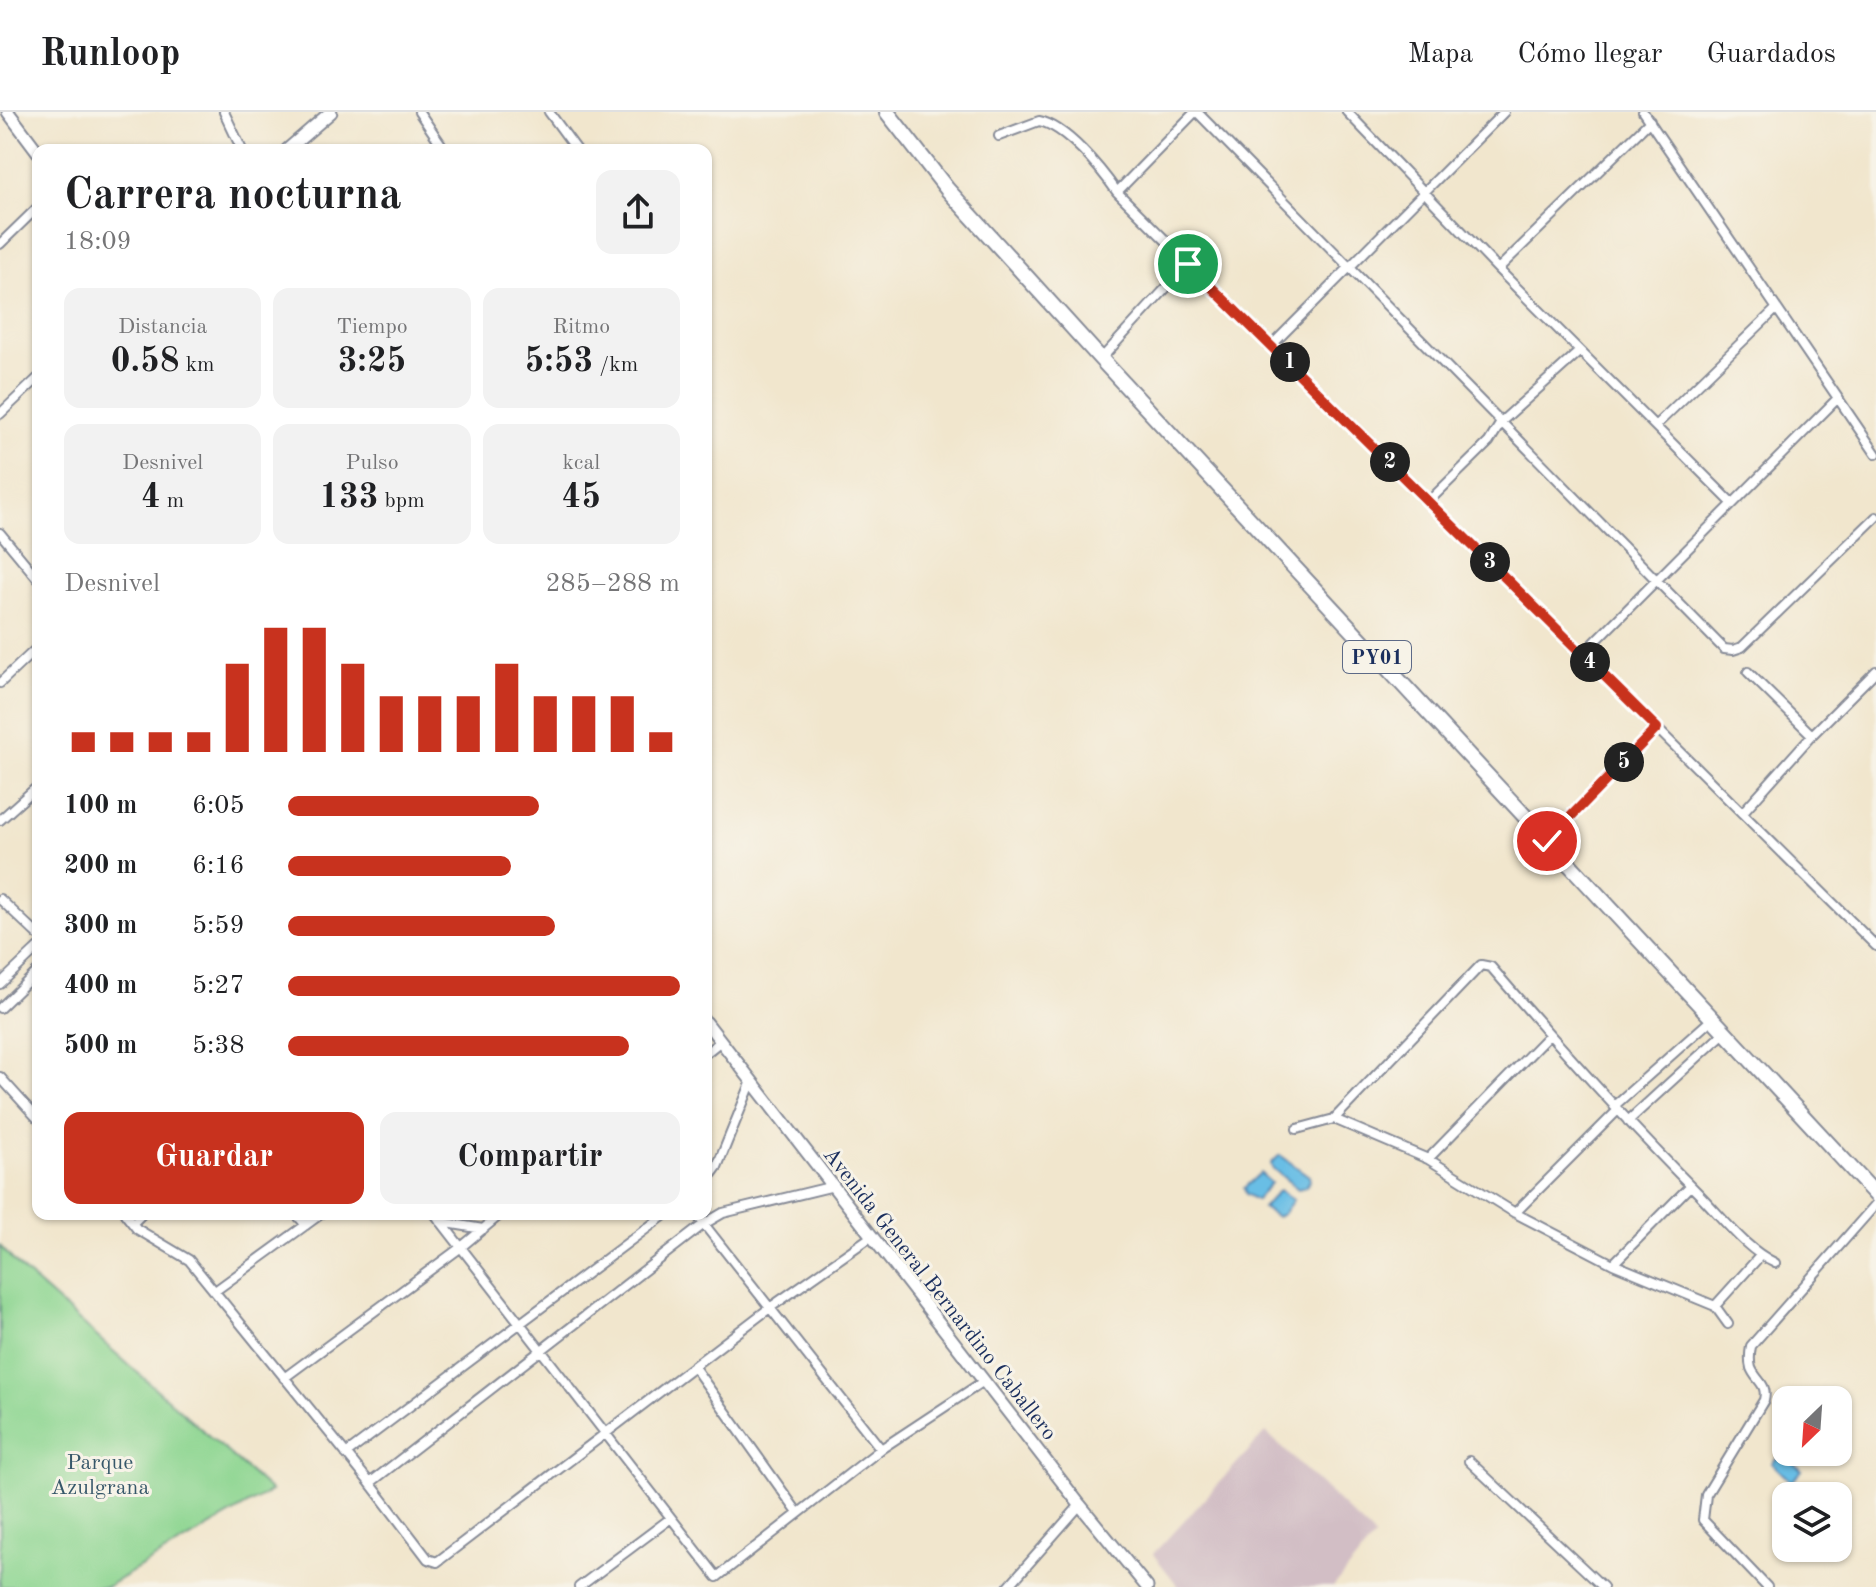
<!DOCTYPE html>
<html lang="es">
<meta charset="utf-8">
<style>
body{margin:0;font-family:"Old Standard TT",serif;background:#f2f2f2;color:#202124;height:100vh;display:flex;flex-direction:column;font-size:30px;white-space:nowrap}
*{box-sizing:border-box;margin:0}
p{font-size:26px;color:#757577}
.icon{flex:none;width:44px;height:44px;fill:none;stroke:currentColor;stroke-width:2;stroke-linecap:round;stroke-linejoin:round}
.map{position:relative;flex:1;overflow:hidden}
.drawer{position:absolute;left:32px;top:32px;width:680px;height:1076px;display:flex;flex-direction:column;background:#fff;border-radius:16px;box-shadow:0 2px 6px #0004}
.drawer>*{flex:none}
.needle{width:52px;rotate:205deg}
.tools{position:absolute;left:1772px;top:1274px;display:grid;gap:16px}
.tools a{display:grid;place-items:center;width:80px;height:80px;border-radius:16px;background:#fff;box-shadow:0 2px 6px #0004;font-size:40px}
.pin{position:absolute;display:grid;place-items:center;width:68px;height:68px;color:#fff;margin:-34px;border:4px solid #fff;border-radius:50%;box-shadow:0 2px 8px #0007}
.km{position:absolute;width:40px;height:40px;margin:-20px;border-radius:50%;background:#222;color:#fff;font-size:22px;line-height:40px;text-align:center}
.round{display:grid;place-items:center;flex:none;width:84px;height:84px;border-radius:16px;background:#f2f2f2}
.head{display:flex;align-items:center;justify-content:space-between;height:136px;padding:0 32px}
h1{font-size:44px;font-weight:700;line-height:60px}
.stats{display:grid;grid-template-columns:repeat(3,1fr);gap:12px;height:136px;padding:8px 32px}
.stats div{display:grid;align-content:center;border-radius:16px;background:#f2f2f2;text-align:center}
.stats b{font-size:34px;font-weight:700}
.stats small{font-size:22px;font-weight:400}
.stats p{font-size:22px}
.chart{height:224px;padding:16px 32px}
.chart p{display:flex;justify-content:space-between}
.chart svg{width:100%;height:144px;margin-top:8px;stroke:#c8321e;stroke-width:6}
.action{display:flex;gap:16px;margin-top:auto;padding:16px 32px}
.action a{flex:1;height:92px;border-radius:16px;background:#c8321e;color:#fff;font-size:32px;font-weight:700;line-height:92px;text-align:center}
.action a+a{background:#f2f2f2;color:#202124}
ul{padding:0 32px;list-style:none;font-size:26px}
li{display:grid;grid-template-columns:128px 96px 1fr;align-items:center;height:60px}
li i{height:20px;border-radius:10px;background:#c8321e}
header{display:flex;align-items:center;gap:48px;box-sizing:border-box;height:112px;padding:0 40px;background:#fff;border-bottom:2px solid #e0e0e0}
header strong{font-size:38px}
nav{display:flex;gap:44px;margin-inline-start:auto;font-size:28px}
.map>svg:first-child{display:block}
</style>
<header>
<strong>Runloop</strong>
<nav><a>Mapa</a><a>Cómo llegar</a><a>Guardados</a></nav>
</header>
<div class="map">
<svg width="1876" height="1475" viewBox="0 0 1876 1475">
<rect width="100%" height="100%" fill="#f7f3e8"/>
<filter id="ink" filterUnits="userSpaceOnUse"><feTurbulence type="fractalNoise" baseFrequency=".0125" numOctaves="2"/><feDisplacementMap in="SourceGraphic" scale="16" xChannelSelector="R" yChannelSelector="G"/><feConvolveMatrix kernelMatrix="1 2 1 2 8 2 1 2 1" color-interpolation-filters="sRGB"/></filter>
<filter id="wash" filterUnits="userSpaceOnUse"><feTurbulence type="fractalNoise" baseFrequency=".006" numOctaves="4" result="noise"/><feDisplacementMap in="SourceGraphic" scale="32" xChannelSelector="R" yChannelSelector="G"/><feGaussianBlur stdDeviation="1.8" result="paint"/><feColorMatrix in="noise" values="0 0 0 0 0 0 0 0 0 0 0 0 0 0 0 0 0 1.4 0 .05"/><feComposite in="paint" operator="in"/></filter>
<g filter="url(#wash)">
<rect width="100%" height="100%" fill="#f1e6cd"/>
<path fill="#d2bec5" d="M1266,1320L1375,1425L1333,1475H1179L1153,1442Z"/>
<path fill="#8cd590" stroke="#548277" stroke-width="2" d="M0,1134L22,1158L271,1379L106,1475H0Z"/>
<path fill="#69bee5" stroke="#4276a2" stroke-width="2" d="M1280,1043L1309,1064L1310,1069L1305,1075L1298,1077L1272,1056L1271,1051Z
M1260,1061L1271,1071L1256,1088L1246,1082L1244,1076Z
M1279,1078L1293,1088L1283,1102L1277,1105L1263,1096Z
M1783,1340L1802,1359L1791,1370L1772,1351Z"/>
</g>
<g filter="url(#ink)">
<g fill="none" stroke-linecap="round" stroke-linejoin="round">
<defs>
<path id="street" d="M224,0L242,38
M419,0L445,38
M549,0L577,38
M1197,0L1724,537L1733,538L1742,535L1876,405
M1347,0L1498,157L1732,391
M1643,0L1876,342
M999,24L1039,9C1066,14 1101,57 1117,80L1876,834
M1117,80L1195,0
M0,132L38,95
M1498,157L1650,9
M1272,233L1504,0
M1101,247L1188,152
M0,302L38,266
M1655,314L1776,197
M1429,389L1489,330L1502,309L1580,239
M0,421L38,467
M1582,543L1838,286
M1748,560L1812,623
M0,571L38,535
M1743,700L1812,623L1876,559
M0,708L38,674
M1547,729L1657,616
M0,787L38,823
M0,872L38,836
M0,896L38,859
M706,941L721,929
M0,965L38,1007
M1614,994L1712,907
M1334,1007L1481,853L1491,855C1558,933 1626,1009 1698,1081C1722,1105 1745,1137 1775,1151
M1628,1009L1725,920
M1297,1017L1334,1007L1428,1047L1515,1101L1613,1152L1715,1194L1728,1212
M1428,1047L1549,923
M706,1070L717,1055L752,969
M1515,1101L1618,998
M125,1102L137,1117L189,1148L370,1371L428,1447L437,1450L771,1195L872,1124
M296,1102L306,1113
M435,1102L717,1465L881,1337L984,1269
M696,1102L881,1337
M441,1110L483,1117
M133,1111L142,1102
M1613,1152L1690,1074
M215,1179L321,1102
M1715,1194L1760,1144
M694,1255L798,1401
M284,1266L460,1136L501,1102
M346,1342L666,1102
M1469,1349L1603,1475
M370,1371L704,1112L723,1101L834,1074
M579,1475L671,1406
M1008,1475L1080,1393
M1767,1475L1703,1408L1706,1383L1764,1288C1768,1272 1756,1269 1751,1256C1749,1249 1750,1240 1751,1234L1876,1092"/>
<path id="secondary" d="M8,0L38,40
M287,38L331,0
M706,910L1080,1393L1147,1475"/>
<path id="highway" d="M887,0L947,77L1101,247L1876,1083"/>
</defs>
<use href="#street" stroke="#868a96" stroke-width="12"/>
<use href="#secondary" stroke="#868a96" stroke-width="15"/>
<use href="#highway" stroke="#868a96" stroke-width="18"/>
<use href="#street" stroke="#fff" stroke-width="8"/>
<use href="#secondary" stroke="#fff" stroke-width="11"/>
<use href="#highway" stroke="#fff" stroke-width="14"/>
</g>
</g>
<g fill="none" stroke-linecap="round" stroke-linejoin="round" filter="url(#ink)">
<defs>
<path id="route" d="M1188,152L1657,616L1547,729"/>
</defs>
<use href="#route" stroke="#fff" stroke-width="16"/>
<use href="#route" stroke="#c8321e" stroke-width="10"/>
</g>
<g text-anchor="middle" stroke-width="6" stroke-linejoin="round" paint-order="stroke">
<rect fill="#f7f3e8" stroke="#5d6a87" stroke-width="2" x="1343" y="529" width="68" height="32" rx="6"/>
<g font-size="20" font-weight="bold" fill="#1b2f5e">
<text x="1377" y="552">PY01</text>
</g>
<g font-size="22" fill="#1b2f5e" stroke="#f7f3e8">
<text transform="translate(941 1181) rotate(52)" y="8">Avenida General Bernardino Caballero</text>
</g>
<g font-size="22" fill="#37586a" stroke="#f7f3e8">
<text x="100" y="1357">Parque<tspan x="100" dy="25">Azulgrana</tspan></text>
</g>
</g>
</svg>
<div class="tools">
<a><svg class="needle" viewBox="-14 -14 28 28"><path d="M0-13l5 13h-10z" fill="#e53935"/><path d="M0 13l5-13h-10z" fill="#757577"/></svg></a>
<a><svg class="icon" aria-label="layers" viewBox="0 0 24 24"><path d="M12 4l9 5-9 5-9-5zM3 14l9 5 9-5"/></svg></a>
</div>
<div class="pin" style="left:1188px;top:152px;background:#1e9e55"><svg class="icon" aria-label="arrive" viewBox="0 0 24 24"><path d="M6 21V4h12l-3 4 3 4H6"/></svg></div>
<div class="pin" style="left:1547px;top:729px;background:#d93025"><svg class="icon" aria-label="check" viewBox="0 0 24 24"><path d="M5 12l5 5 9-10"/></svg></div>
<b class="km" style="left:1290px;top:250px">1</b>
<b class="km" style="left:1390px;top:350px">2</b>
<b class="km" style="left:1490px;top:450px">3</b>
<b class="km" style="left:1590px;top:550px">4</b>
<b class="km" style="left:1624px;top:650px">5</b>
<section class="drawer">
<div class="head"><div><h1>Carrera nocturna</h1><p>18:09</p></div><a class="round"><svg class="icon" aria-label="share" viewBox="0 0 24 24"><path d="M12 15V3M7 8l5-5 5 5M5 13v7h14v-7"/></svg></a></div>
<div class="stats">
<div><p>Distancia</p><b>0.58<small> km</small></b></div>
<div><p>Tiempo</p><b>3:25</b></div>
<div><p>Ritmo</p><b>5:53<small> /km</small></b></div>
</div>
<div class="stats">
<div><p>Desnivel</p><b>4<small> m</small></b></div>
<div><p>Pulso</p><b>133<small> bpm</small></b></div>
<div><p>kcal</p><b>45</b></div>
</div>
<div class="chart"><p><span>Desnivel</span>285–288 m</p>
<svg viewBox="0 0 160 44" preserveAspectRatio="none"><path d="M5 44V38M15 44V38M25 44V38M35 44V38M45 44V17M55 44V6M65 44V6M75 44V17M85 44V27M95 44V27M105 44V27M115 44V17M125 44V27M135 44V27M145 44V27M155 44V38"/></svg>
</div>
<ul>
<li><b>100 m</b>6:05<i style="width:64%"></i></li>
<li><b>200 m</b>6:16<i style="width:57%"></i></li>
<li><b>300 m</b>5:59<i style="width:68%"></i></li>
<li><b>400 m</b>5:27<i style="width:100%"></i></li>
<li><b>500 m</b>5:38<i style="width:87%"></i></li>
</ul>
<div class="action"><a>Guardar</a><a>Compartir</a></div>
</section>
</div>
